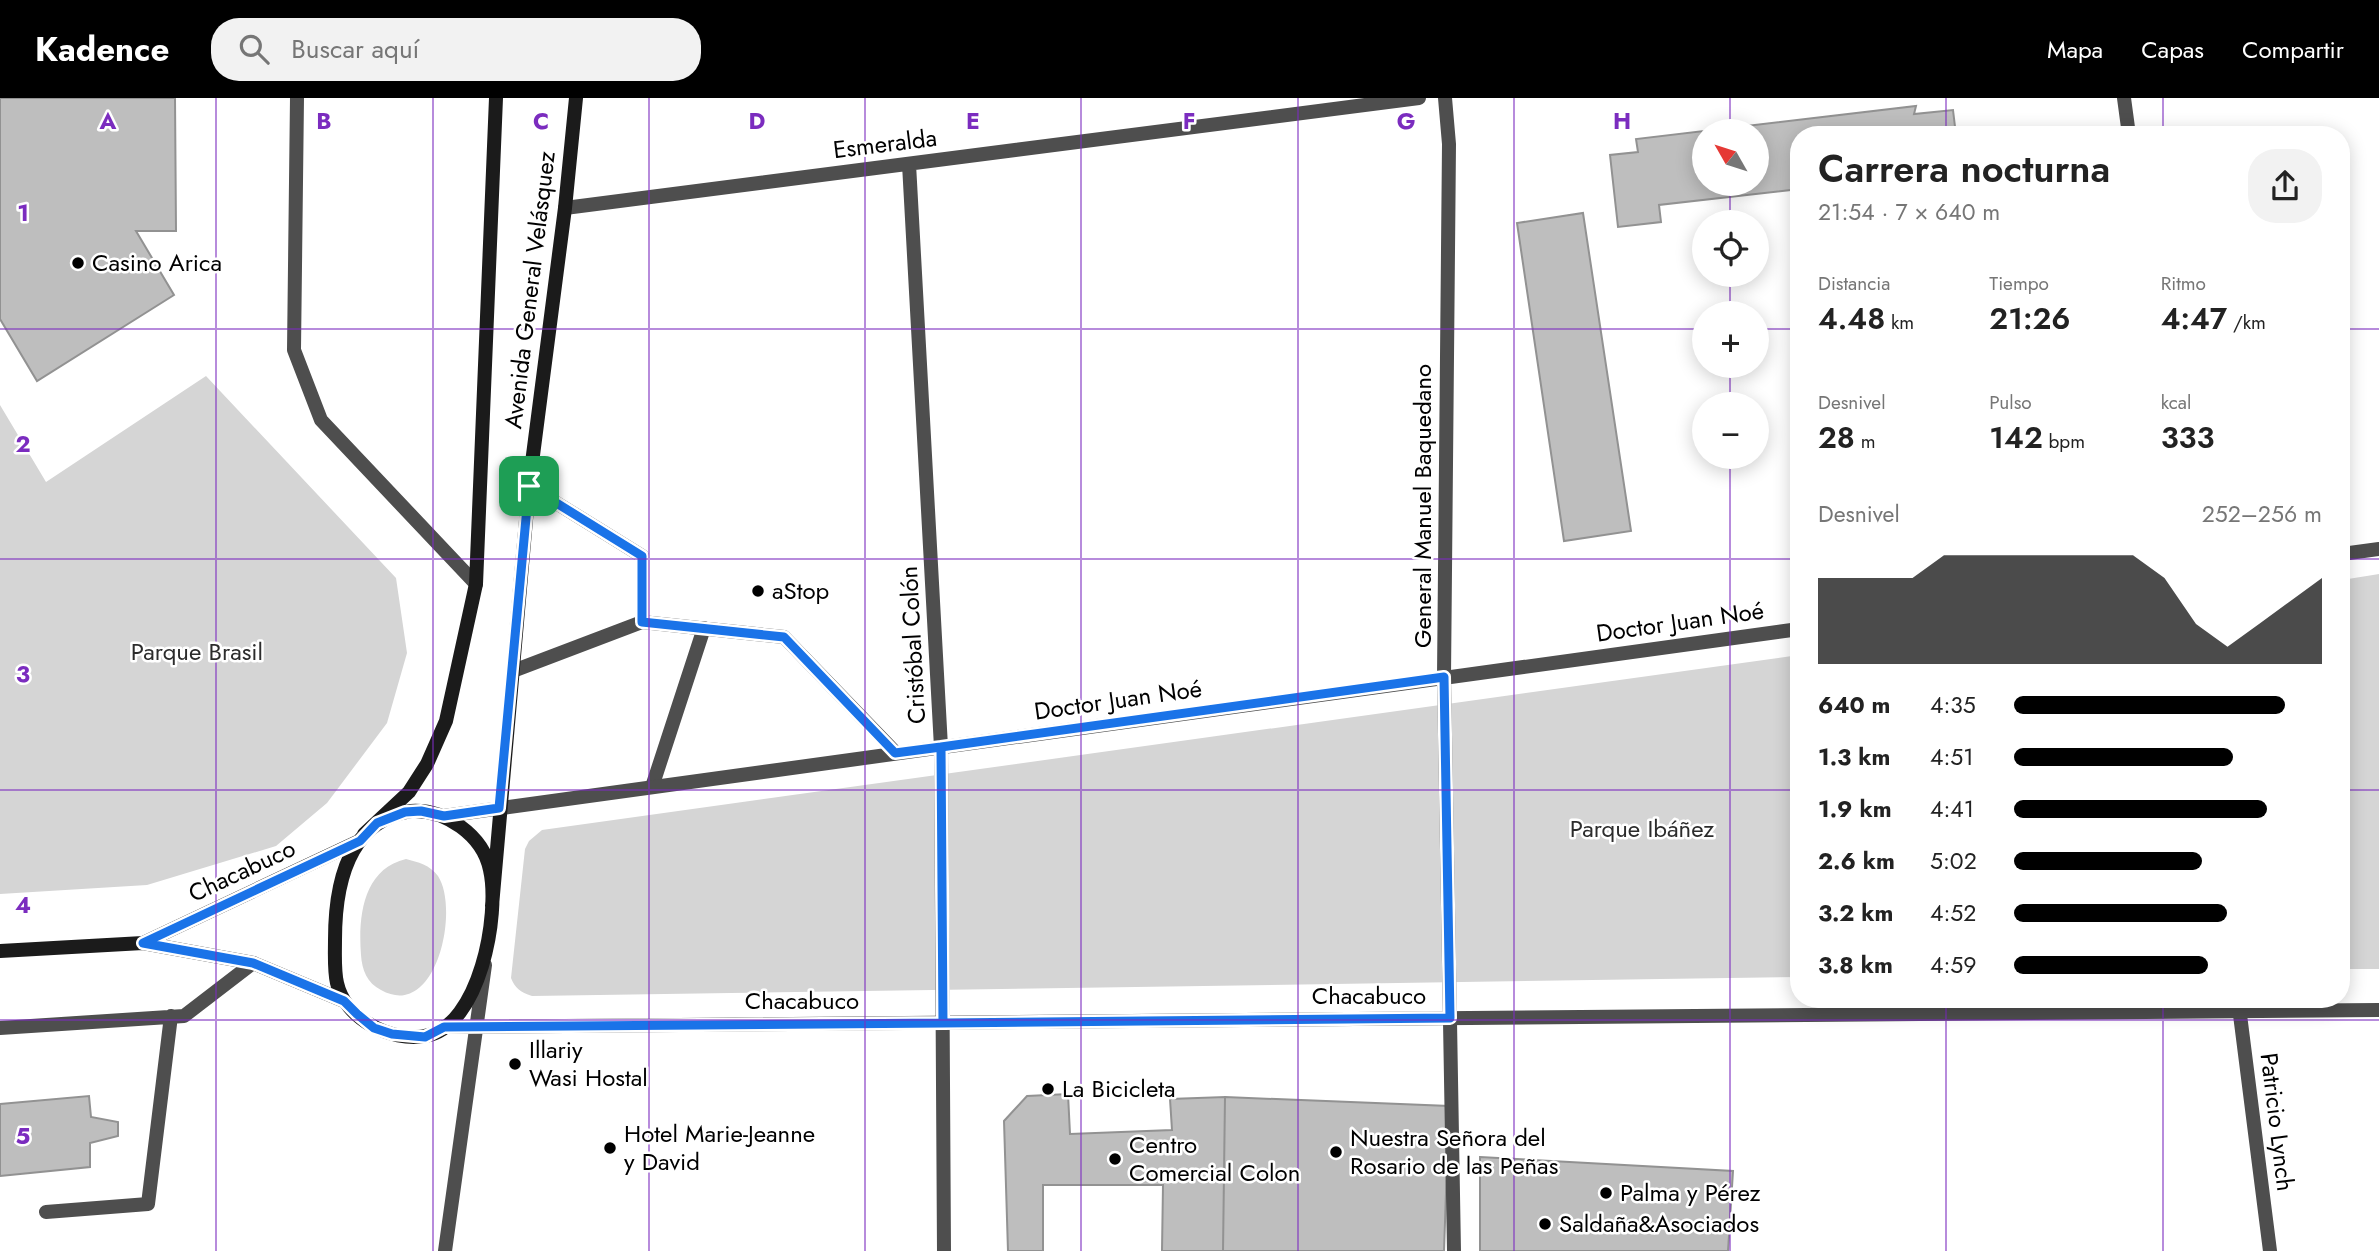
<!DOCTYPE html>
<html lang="es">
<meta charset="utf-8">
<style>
body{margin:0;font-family:Jost,sans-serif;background:#f2f2f2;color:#222;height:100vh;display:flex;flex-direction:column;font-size:26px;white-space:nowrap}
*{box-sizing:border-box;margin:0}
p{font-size:23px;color:#767676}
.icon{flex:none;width:38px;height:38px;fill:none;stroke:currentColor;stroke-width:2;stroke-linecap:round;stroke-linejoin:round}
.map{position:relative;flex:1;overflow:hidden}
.details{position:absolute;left:1790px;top:28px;width:560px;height:882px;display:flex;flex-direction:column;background:#fff;border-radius:28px;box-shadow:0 4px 18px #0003}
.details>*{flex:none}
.needle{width:46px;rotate:309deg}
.tools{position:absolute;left:1692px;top:21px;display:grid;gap:14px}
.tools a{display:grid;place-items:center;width:77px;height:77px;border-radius:50%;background:#fff;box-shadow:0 4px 18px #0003;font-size:35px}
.pin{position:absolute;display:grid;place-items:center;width:60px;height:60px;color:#fff;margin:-30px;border-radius:14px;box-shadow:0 4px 10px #0006}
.round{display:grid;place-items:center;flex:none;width:74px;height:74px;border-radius:28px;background:#f2f2f2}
.headline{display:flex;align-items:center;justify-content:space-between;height:119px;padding:0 28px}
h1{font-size:38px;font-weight:600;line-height:52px}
.figures{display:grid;grid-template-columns:repeat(3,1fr);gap:10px;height:119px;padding:7px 28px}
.figures div{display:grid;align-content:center}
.figures b{font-size:30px;font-weight:600}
.figures small{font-size:19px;font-weight:400}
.figures p{font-size:19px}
.chart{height:196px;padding:14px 28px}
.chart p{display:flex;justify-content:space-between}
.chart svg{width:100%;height:126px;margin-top:7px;fill:#000;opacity:.7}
ul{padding:0 28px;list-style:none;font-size:23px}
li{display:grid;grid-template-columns:112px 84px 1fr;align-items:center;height:52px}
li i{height:18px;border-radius:9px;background:#000}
header{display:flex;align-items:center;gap:42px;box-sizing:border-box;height:98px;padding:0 35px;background:#000;color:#fff}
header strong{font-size:33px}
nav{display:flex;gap:38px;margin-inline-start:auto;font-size:24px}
.search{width:490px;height:63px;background:#f2f2f2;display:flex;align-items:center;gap:18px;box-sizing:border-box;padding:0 24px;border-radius:28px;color:#767676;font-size:26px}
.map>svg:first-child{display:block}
</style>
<header>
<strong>Kadence</strong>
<div class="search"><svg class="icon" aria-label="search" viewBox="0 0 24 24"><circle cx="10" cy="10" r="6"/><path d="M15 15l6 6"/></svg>Buscar aquí</div>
<nav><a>Mapa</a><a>Capas</a><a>Compartir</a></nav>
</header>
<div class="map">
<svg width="2379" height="1153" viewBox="0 0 2379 1153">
<rect width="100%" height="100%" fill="#fff"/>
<path fill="#d5d5d5" d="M206,278L396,480L407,555L387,625L327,705L276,748L147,787L0,796V307L46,384Z
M2379,476V871H2342V482Z
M1799,557V879L532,898C520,894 515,890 511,880L525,751L529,743L542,732Z
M406,761C418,764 430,767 438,778C460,812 436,923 381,892C367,885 362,872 361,857C358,819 363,771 406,761Z"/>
<path fill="#bebebe" stroke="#929292" stroke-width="2" fill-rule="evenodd" d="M0,0H175L176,133H136L174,197L37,283L0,221Z
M1916,8L1914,16L1953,12L1956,37H1799V91L1659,107L1661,124L1618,129L1610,57L1638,54L1636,41ZM1704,33H1757V86H1704Z
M1583,115L1631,433L1564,443L1517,125Z
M1068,996L1070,1036L1172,1032L1170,1001L1225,999L1223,1153H1162L1163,1087H1043V1153H1008L1004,1023L1027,998Z
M89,998L91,1019L118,1024V1038L90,1045V1069L0,1078V1006Z
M1225,999L1449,1008L1444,1153H1223Z
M1480,1059L1733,1073L1728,1153H1480Z"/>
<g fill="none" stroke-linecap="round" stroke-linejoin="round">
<path stroke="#4e4e4e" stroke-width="14" d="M297,0L294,252L321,322L476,486
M529,388L642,458V524
M513,573L642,524L784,539L896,655
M652,689L704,530
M0,930L184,918L253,865
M46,1114L148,1106L171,918"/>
<path stroke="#4e4e4e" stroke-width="14" d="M1445,0L1449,46L1444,579L1454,1153
M2124,0L2129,37
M909,66L941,649L944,1153
M565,110L1419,0
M2238,901L2270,1153"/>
<path stroke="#4e4e4e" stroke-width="14" d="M2342,456L2379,451
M444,718L1799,531
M444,929L2379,912
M445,1153L485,867"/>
<path stroke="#1b1b1b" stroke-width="14" d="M411,713C445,711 483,737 490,772C500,816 480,929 425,938C391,944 345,921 337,885C334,872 335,856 335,842C335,788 347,723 411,713Z
M364,736L409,694L427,666L446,623L476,486L496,0
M492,808L529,388L565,110L576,0
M143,845L357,744
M0,853L143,845L253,865L344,903"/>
</g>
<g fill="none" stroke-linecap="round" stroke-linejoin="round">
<defs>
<path id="route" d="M529,388L499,710L444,718L421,713L405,714L377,725L360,743L143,845L253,865L344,903L357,916L374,930L392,936L425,939L444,929L943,925L941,649L1444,579L1450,920L943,925L941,649L895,655L784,539L642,524V458L529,388"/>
</defs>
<use href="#route" stroke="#fff" stroke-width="14"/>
<use href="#route" stroke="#1a73e8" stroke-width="9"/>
</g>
<path fill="none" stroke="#7b2cbf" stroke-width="2" stroke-opacity="0.55" d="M216,0V1153M433,0V1153M649,0V1153M865,0V1153M1081,0V1153M1298,0V1153M1514,0V1153M1730,0V33M1946,0V37M2163,0V37M1730,86V124M1730,177V215M0,231H1704M1757,231H1799M2342,231H2379M1730,268V306M1730,359V1153M0,461H1799M2342,461H2379M0,692H1799M2342,692H2379M1946,901V1153M2163,901V1153M0,922H2379"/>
<g fill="#000" stroke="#fff" stroke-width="2.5">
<circle cx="78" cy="165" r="7"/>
<circle cx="758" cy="493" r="7"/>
<circle cx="515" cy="966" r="7"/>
<circle cx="1048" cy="991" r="7"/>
<circle cx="610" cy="1050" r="7"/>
<circle cx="1336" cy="1054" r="7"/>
<circle cx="1115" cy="1061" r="7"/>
<circle cx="1606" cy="1095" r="7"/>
<circle cx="1545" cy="1126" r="7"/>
</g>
<g text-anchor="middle" stroke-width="5" stroke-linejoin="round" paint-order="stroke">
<g font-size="24" fill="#000" stroke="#fff">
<text transform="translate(885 46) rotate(-7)" y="8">Esmeralda</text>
<text transform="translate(530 192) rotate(-83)" y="8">Avenida General Velásquez</text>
<text transform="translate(1423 408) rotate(-90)" y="8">General Manuel Baquedano</text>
<text transform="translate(1680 524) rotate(-8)" y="8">Doctor Juan Noé</text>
<text transform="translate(913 547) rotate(-93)" y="8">Cristóbal Colón</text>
<text transform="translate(1118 602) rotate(-8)" y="8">Doctor Juan Noé</text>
<text transform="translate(242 773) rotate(-25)" y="8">Chacabuco</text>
<text x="1369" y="906">Chacabuco</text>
<text x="802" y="911">Chacabuco</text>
<text transform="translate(2277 1024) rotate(83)" y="8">Patricio Lynch</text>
</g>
<g font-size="24" fill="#000" stroke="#fff" text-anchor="start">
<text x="92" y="173">Casino Arica</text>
<text x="772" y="501">aStop</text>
<text x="529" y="960">Illariy<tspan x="529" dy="28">Wasi Hostal</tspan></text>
<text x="1062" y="999">La Bicicleta</text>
<text x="624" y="1044">Hotel Marie-Jeanne<tspan x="624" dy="28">y David</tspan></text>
<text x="1350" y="1048">Nuestra Señora del<tspan x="1350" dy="28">Rosario de las Peñas</tspan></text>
<text x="1129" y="1055">Centro<tspan x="1129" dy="28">Comercial Colon</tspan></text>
<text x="1620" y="1103">Palma y Pérez</text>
<text x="1559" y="1134">Saldaña&amp;Asociados</text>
</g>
<g font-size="24" fill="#2c2c2c" stroke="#fff">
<text x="197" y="562">Parque Brasil</text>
<text x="1642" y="739">Parque Ibáñez</text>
</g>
</g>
<g font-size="23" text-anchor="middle" font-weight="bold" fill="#7b2cbf" stroke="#fff" stroke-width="5" stroke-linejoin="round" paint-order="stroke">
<text x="108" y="31">A</text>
<text x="324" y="31">B</text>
<text x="541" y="31">C</text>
<text x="757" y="31">D</text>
<text x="973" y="31">E</text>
<text x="1189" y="31">F</text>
<text x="1406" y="31">G</text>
<text x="1622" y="31">H</text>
<text x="23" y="123">1</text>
<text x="23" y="354">2</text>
<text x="23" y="584">3</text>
<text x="23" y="815">4</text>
<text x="23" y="1046">5</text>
</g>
</svg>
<div class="tools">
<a><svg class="needle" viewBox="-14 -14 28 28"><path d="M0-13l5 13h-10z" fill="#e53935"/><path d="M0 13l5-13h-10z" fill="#767676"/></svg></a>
<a><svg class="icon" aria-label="locate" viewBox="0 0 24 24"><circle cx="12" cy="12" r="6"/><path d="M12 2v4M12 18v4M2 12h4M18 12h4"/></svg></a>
<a>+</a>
<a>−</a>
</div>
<div class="pin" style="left:529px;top:388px;background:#1e9e55"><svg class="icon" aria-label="arrive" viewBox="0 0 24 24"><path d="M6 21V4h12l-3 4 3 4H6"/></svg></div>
<section class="details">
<div class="headline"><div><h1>Carrera nocturna</h1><p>21:54 · 7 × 640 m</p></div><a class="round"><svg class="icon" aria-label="share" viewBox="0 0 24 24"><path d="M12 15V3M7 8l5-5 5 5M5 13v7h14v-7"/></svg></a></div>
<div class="figures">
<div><p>Distancia</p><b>4.48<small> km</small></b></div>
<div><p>Tiempo</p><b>21:26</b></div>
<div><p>Ritmo</p><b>4:47<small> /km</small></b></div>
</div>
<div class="figures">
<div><p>Desnivel</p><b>28<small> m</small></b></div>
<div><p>Pulso</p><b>142<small> bpm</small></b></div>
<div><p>kcal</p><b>333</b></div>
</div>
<div class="chart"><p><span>Desnivel</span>252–256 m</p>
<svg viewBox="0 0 160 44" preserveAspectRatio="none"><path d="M0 44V14L10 14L20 14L30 14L40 6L50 6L60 6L70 6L80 6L90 6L100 6L110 14L120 30L130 38L140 30L150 22L160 14V44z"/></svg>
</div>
<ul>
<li><b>640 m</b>4:35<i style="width:88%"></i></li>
<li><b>1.3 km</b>4:51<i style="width:71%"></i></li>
<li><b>1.9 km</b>4:41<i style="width:82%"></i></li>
<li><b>2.6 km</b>5:02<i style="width:61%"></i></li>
<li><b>3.2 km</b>4:52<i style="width:69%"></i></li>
<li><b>3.8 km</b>4:59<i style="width:63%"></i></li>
</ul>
</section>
</div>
